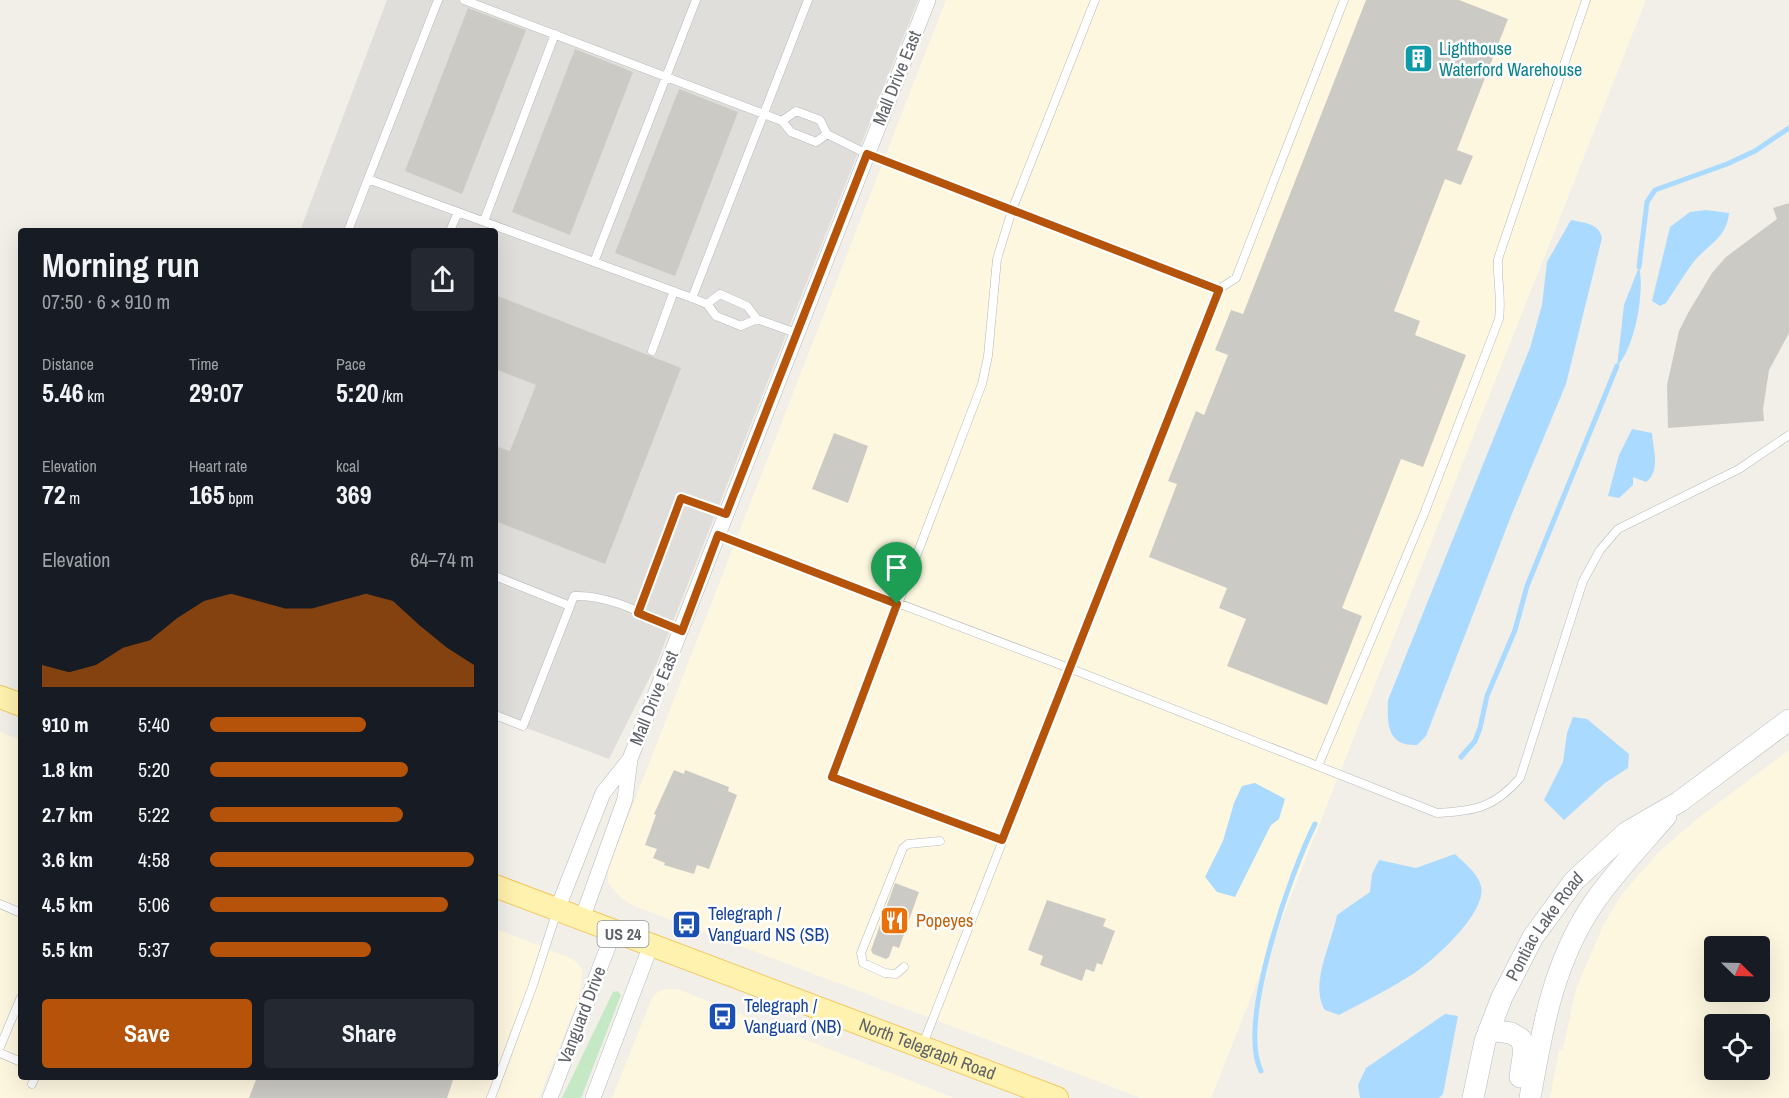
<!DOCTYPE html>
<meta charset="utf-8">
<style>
body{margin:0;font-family:"Archivo Narrow",sans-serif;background:#242831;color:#f1f3f6;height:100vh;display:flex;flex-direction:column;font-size:22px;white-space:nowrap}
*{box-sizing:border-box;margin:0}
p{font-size:20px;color:#9ea1a6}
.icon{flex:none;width:33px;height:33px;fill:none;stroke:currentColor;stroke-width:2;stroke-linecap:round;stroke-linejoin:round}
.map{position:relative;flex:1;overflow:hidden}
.panel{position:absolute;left:18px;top:228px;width:480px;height:852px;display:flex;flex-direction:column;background:#171b24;border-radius:6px;box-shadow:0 6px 24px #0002}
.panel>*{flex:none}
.needle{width:39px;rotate:113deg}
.controls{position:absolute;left:1704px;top:936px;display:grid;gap:12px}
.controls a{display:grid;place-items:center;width:66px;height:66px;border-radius:6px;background:#171b24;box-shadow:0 6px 24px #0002;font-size:30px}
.pin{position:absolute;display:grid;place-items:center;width:51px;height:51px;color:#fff;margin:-62px -26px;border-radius:50% 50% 50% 0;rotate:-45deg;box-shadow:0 0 6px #0007}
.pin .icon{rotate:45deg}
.round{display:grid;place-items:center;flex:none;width:63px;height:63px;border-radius:6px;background:#242831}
.headline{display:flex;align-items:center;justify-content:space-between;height:102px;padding:0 24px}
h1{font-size:33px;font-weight:700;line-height:45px}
.figures{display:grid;grid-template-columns:repeat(3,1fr);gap:9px;height:102px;padding:6px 24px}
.figures div{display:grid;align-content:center}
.figures b{font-size:26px;font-weight:700}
.figures small{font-size:16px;font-weight:400}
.figures p{font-size:16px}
.chart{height:168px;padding:12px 24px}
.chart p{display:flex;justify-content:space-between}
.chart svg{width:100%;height:108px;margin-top:6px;fill:#b45309;opacity:.7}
.button{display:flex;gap:12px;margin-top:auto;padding:12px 24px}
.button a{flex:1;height:69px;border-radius:6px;background:#b45309;color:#fff;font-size:24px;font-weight:700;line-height:69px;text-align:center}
.button a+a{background:#242831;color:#f1f3f6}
ul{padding:0 24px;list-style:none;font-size:20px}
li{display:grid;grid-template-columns:96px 72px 1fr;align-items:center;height:45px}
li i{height:15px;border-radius:8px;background:#b45309}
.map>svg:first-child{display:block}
</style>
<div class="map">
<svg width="1789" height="1098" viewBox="0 0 1789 1098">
<rect width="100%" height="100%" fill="#f1efe8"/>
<path fill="#fef7e0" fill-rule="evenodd" d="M946,0H1646L1211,1098H1141L632,905L619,896L608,883V869Z
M0,732L21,740V1077H495V928L573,959L583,970L579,997L539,1098H0Z
M1789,750V1098H1550L1559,1050H1563L1576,989L1603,926L1622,894L1658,853L1697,819ZM1760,946V992H1714V946ZM1760,1024V1070H1714V1024Z
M667,989H677L954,1098H612L652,998L659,991Z"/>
<path fill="#e0deda" d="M387,0H918L656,665L609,759L495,716V231H300Z"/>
<path fill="#c5e8c5" d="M618,991L621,995L581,1098H562L613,992Z"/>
<path fill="#aadaff" d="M1706,210L1729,213C1727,236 1711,243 1696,259C1685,272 1676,289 1666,303L1660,306L1652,301L1670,227L1690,212Z
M1571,220C1584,223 1599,223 1602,238L1566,384L1511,516L1426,736L1417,745C1387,747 1387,723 1388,700L1530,348L1542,305L1547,262Z
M1639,267C1645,291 1635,348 1617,366L1624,305Z
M1632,429L1652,433C1653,449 1661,471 1646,482L1633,477V485L1619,498L1608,496L1619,455Z
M1573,717L1587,719L1629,754L1628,768L1605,783L1564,820L1544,800L1563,762L1567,733Z
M1255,783L1285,799L1279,819L1271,825L1235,897L1217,892L1205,877L1223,841L1234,803L1242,786Z
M1455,854C1463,862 1478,873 1481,886C1487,912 1436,958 1416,972C1392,988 1365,1001 1339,1015L1325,1010C1309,985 1332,943 1337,915L1370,892L1372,874L1379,860L1416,868Z
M1445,1014L1458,1016L1443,1094L1439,1098H1360L1358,1085L1366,1068Z"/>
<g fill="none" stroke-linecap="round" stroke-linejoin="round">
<path stroke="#aadaff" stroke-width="5" d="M1639,267L1647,202L1655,190L1727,164L1755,151L1789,128
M1461,757L1475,741L1480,728L1487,696L1515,630L1527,586L1617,366
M1261,1071C1237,1023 1291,871 1315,824"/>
</g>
<path fill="#cccac5" d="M1366,0H1459L1508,19L1457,150L1473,156L1461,185L1445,179L1394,311L1420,321L1415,335L1466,355L1423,467L1401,459L1342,608L1362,616L1327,705L1227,666L1246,619L1219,608L1227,588L1149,557L1177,484L1168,481L1196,411L1204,415L1228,355L1215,350L1231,310L1243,314Z
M468,8L526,30L462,194L405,171Z
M575,49L633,72L570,235L512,212Z
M679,89L738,112L675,276L615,253Z
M1789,203V333L1769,370L1763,409L1764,421L1668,428L1667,385L1679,331L1688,313L1712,273L1726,257L1777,219L1773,208Z
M495,295L681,368L605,564L495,521V446L510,451L536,385L495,369Z
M834,433L868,446L848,503L812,489Z
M674,770L684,774L685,770L729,787L728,791L737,795L709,869L697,865L694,874L664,865L665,863L653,858L657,849L645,845L656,815L654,814Z
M895,883L919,892L899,948L893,946L889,957L886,959L873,954L871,950Z
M1047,900L1106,919L1103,926L1115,931L1102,965L1097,963L1094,972L1086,969L1082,981L1040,965L1043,956L1028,950Z
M257,1077H454L447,1098H249Z"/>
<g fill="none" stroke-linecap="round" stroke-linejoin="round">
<defs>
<path id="service" d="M438,0L368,179L692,298L808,0
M464,0L782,121L791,132L816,142L827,134
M782,121L796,111L820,120L827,134L867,154L1219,289
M484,221L555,34
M348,231L368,179
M450,231L458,212
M594,262L696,0
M692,298L707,304L716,316L741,326L757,319
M707,304L720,294L747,306L757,319L796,333
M652,351L674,291
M718,535L1069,668L1437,813C1475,811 1494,808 1520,778L1583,581L1600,550L1618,529L1739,469L1789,435
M495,576L570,606
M638,613L681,498L726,514
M495,715L523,726L574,596C610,594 649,617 682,631
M1318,766L1424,514L1499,319C1502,298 1497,280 1498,259L1586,0
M1002,840L832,777L982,384L988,356L997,259L1012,210L1095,0
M0,904L21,913
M904,967L896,974L885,973L863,963L861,953L903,848L908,844L940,841
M923,1044L1219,289L1236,278L1344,0
M0,1047L21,997
M0,1053L21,1062
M32,1084L35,1077
M491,1098L533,985L557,911"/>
<path id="minor" d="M557,910L603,793L630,759
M582,919L625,799L630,759L928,0
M550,1098L614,931
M593,1098L651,945"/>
<g id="secondary">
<path d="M1489,1030L1511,1033L1521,1039L1524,1050L1520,1077"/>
<path id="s1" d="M1473,1098L1485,1041L1502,997L1533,937L1574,881L1627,832L1679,802L1789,720"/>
<path d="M1530,1098C1542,1030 1553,963 1593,904C1615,872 1641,845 1666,816"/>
</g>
<g id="primary">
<path d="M0,697L21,705"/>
<path id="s2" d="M495,886L1057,1098"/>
</g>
</defs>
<use href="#service" stroke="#b5b8bc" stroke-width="9"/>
<use href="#minor" stroke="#b5b8bc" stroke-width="16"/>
<use href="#secondary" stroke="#b6babf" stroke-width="22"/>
<use href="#primary" stroke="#f2c960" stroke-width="24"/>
<use href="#service" stroke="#fff" stroke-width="8"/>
<use href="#minor" stroke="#fff" stroke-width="15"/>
<use href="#secondary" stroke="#fff" stroke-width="21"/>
<use href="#primary" stroke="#fff2af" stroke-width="22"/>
</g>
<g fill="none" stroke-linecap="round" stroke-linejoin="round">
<defs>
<path id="route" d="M867,154L1219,290L1002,840L832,777L897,604L718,535L682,631L638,613L681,498L726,514Z"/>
</defs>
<use href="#route" stroke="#fff" stroke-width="12"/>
<use href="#route" stroke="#b45309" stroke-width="8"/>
</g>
<defs>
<symbol id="building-square" viewBox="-11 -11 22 22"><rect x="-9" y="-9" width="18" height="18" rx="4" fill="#0f9aa8" stroke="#fff"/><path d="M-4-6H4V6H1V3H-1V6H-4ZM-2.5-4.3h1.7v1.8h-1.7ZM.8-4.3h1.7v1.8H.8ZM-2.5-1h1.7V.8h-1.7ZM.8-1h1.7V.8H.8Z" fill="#fff"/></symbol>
<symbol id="restaurant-square" viewBox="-11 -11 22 22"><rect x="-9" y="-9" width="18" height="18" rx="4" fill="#e8710a" stroke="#fff"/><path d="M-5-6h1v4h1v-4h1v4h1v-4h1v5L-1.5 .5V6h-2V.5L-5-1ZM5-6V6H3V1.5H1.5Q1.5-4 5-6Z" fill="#fff"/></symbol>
<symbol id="bus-square" viewBox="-11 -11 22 22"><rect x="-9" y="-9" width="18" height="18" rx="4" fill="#1a4fb4" stroke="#fff"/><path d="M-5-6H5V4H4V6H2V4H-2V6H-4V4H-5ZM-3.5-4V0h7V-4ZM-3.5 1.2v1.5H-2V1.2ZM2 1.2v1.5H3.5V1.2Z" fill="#fff"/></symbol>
</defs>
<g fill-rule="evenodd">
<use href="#building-square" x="1402" y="42" width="33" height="33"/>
<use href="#restaurant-square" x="878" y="904" width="33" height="33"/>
<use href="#bus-square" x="670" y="908" width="33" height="33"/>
<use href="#bus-square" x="706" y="1000" width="33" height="33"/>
</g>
<g text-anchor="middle" stroke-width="5" stroke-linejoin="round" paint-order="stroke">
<rect fill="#fff" stroke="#8f9295" stroke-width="1.5" x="597.5" y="921" width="51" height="26" rx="4.5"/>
<g font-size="16" font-weight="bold" fill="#5f6368">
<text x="623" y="940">US 24</text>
</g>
<g font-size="18" fill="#0d838f" stroke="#fff" text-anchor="start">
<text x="1439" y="55">Lighthouse<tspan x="1439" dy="21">Waterford Warehouse</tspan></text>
</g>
<g font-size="18" fill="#5f6368" stroke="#fff">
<text transform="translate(897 78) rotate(-68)" y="6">Mall Drive East</text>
<text transform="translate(654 698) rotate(-68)" y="6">Mall Drive East</text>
<text dy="6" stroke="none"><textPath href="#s1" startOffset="188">Pontiac Lake Road</textPath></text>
<text transform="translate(582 1015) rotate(-69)" y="6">Vanguard Drive</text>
<text dy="6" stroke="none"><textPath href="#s2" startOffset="462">North Telegraph Road</textPath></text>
</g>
<g font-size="18" fill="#164399" stroke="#fff" text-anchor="start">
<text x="708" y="920">Telegraph /<tspan x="708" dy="21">Vanguard NS (SB)</tspan></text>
<text x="744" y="1012">Telegraph /<tspan x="744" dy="21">Vanguard (NB)</tspan></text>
</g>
<g font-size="18" fill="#c56008" stroke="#fff" text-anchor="start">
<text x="916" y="927">Popeyes</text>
</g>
</g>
</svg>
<div class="controls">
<a><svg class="needle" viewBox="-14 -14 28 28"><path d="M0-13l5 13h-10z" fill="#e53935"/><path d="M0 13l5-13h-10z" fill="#9ea1a6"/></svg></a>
<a><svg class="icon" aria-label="locate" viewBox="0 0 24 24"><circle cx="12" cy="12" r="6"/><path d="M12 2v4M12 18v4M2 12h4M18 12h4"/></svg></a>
</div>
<div class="pin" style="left:897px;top:604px;background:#1e9e55"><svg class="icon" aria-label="arrive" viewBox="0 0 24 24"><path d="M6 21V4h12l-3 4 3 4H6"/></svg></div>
<section class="panel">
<div class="headline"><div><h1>Morning run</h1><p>07:50 · 6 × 910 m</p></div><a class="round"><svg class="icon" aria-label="share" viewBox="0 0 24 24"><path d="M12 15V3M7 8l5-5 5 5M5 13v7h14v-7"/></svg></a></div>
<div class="figures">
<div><p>Distance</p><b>5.46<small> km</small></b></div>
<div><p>Time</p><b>29:07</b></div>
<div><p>Pace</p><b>5:20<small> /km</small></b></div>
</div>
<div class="figures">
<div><p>Elevation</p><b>72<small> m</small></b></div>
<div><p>Heart rate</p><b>165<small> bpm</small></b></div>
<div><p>kcal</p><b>369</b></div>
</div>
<div class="chart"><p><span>Elevation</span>64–74 m</p>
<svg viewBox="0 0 160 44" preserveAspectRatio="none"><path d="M0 44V35L10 38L20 35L30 28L40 25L50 16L60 9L70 6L80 9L90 12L100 12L110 9L120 6L130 9L140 19L150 28L160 35V44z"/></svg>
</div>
<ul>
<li><b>910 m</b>5:40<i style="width:59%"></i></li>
<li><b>1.8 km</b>5:20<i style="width:75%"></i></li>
<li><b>2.7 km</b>5:22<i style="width:73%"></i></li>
<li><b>3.6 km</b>4:58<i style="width:100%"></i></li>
<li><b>4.5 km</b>5:06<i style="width:90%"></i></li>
<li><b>5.5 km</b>5:37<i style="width:61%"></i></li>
</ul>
<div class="button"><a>Save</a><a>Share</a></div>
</section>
</div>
